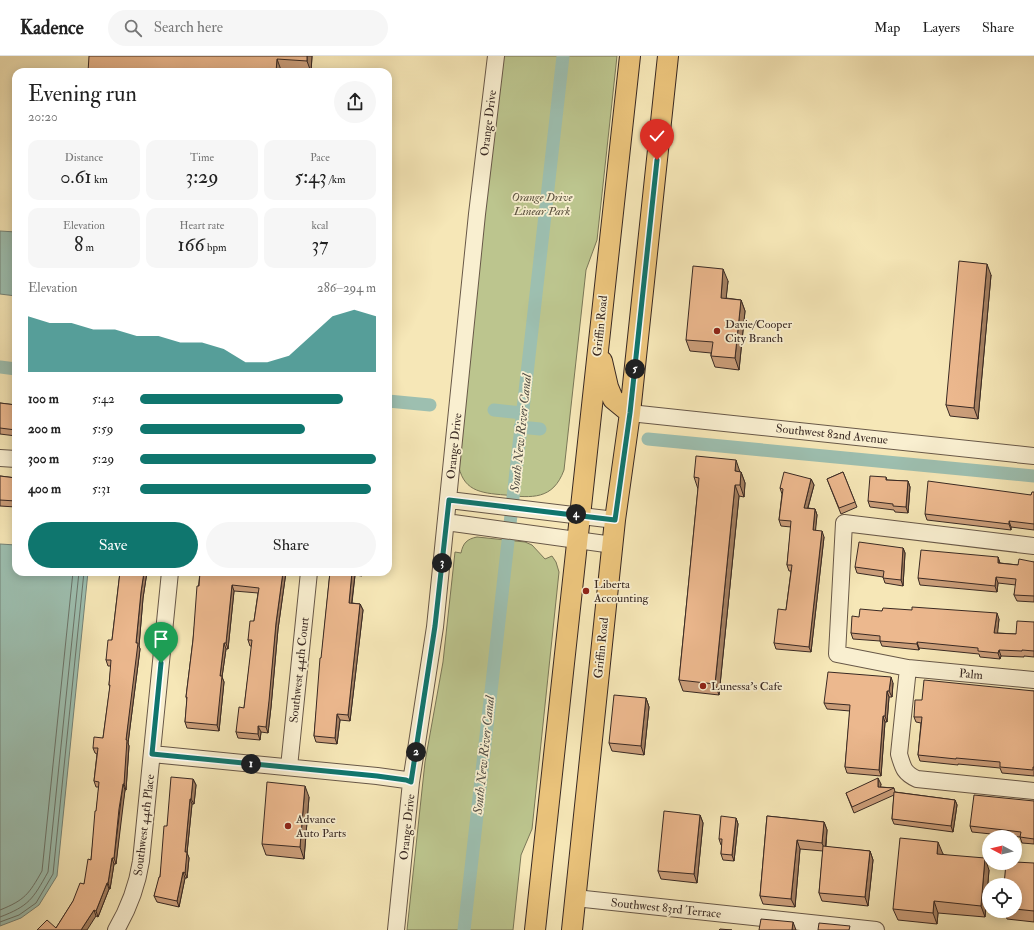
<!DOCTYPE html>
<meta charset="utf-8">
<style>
body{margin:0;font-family:"IM FELL Double Pica",serif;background:#f6f6f6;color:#222;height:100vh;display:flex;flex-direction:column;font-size:15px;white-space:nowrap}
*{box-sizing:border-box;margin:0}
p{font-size:13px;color:#767676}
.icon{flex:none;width:22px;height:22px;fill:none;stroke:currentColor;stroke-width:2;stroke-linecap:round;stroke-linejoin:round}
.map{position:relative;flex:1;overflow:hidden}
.side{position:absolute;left:12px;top:12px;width:380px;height:508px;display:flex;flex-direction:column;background:#fff;border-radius:12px;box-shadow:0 2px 10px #0003}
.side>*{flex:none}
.needle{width:26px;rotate:277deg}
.buttons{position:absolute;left:982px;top:774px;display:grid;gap:8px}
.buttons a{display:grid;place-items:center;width:40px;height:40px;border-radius:50%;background:#fff;box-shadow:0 2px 10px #0003;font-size:20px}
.pin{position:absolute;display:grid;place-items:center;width:34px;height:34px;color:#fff;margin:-41px -17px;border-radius:50% 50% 50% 0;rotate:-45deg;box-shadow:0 0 4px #0007}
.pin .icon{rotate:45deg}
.km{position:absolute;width:20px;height:20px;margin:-10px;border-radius:50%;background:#222;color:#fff;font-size:11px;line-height:20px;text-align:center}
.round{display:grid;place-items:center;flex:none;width:42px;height:42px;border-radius:21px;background:#f6f6f6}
.headline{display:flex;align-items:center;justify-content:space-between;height:68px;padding:0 16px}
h1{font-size:22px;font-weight:600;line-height:30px}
.figures{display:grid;grid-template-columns:repeat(3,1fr);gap:6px;height:68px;padding:4px 16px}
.figures div{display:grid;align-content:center;border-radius:10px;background:#f6f6f6;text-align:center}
.figures b{font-size:20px;font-weight:600}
.figures small{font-size:11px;font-weight:400}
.figures p{font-size:11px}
.chart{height:112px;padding:8px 16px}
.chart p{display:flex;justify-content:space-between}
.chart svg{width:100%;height:72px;margin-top:4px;fill:#0f766e;opacity:.7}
.cta{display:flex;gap:8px;margin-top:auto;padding:8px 16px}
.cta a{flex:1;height:46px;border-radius:24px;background:#0f766e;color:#fff;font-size:16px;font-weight:600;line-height:46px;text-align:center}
.cta a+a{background:#f6f6f6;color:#222}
ul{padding:0 16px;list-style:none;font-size:13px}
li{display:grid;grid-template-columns:64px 48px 1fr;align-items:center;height:30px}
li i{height:10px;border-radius:5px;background:#0f766e}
header{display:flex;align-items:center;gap:24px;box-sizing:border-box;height:56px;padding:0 20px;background:#fff;border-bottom:1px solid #e0e0e0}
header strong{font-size:19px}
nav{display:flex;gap:22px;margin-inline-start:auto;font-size:14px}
.search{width:280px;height:36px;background:#f6f6f6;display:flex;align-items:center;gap:10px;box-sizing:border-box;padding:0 14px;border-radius:22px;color:#767676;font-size:15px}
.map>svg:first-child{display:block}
</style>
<header>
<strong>Kadence</strong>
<div class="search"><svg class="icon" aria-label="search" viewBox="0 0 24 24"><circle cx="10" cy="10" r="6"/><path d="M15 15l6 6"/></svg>Search here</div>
<nav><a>Map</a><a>Layers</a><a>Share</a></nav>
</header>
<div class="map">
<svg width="1034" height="874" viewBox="0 0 1034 874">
<rect width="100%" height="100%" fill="#f6e7b7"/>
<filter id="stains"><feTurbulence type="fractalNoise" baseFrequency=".005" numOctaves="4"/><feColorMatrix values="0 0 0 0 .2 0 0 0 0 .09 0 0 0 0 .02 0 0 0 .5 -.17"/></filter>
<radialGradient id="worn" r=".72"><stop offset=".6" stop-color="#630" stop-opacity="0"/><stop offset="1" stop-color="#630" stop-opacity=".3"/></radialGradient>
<path fill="#bcc58e" stroke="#7a7758" d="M500,0H617L597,184L586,214L564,414C553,444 532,442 505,439C480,437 462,435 458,406Z
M477,481L525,486L532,489L545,503L552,500L556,506L559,516L532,773L521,799L513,874H407L425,706L443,606L455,496L461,497C463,487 467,483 477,481Z"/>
<path fill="#9dbfb0" stroke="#758378" d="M0,175L16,176V240L0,238Z
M0,488L16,489V516H88L57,820L39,849L21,862L0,870Z"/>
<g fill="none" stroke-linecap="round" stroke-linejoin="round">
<path stroke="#6b746a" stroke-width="1" d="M0,854C25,844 29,838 42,815L73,516
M0,861C29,850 33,843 48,816L79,516
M0,866L19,859L36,847L53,818L84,516"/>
<path stroke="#9dbfb0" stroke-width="13" d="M0,311L16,313
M388,345L430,349
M494,354L522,357
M520,371L540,373
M648,383L1034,420
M464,874L563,0"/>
<defs>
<path id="minor" d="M630,357L1034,400
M0,402L16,403
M449,444L615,464
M446,466L613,489
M1034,490L844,467L837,598L908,612L1034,624
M908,612L899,698C903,712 904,717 917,723L1034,735
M152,698L377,720L406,724L411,726
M289,711L309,516
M575,842L876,874
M116,874C129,852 137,831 141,805L170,516
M396,874L411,726L435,571L477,158L496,0"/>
<path id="major" d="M602,305L608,331L613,343L630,357
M535,874L630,0
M572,874L615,464L630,357L668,0"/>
</defs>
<use href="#minor" stroke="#685848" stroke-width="18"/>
<use href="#major" stroke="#392923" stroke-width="22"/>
<use href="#minor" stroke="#f9efd0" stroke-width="16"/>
<use href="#major" stroke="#ebc47c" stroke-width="20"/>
</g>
<path fill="#cb9e7a" stroke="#392923" d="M89,0H312L311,16Z
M991,219L978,363L950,360L946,349Z
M728,225L726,242L741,244L745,255L739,314L715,311L711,300V297L690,295L686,284Z
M0,347L16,349V380L0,378Z
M741,416L745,427L744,441L739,440L719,639L683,635L679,624L698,433L694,421Z
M843,416L857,451L841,458L827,423Z
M0,420L16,422V451L0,450Z
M886,421L887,424L908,425L910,431L908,457L895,456L894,454L870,451L868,445Z
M811,423L814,429L808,452L815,453L817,459L815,474L824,481L811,596L776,593L774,587L786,554L791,515H789L787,509L791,471L781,470L779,464L782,438L780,432Z
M1034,436V474L1011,471V474L927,464L925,458L1031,439Z
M903,492L905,497L903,530L885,527L883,521L857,517L855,511Z
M998,501L1000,507L1018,509L1034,506V546L1017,545L1014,539L1016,529L998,527L997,536L920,529L918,522Z
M120,516H147L143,542L139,590L140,593L128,687L129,690L126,734H125L121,759L116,808H114L110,833H109L98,861L96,860L56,872L84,828L91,804L99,731H96L94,725L97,698L95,697L93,692L103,682L110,631L109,629L111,610H108L106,604L112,584Z
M200,516H286L278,573L271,651L268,677L261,676L260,684L238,682L236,676L244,652L252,590H250L248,584L254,565L258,537L234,535L228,593H226L222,621L224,626L219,675L187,672L185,666L187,644L186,641L193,584Z
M330,516H362V520L355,519L352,547L360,548L363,554L350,665L340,664L337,688L316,686L314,680Z
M882,555L999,563L997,577L1016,578L1034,566V601L1024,600V601L1001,600L1000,603L980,601L979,598L919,592V594L882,590L880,585L853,583L851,577L859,561Z
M893,627L892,641H889L887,666H885L881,720L847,717L845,711L850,655L827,653L824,647Z
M1034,635V720L1002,717L1000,712L958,708V709L920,705L918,699L921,667L916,666L914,661L922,644Z
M646,642L649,651L644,699L612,695L609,687Z
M193,723L196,729L194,748H192L187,797L189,802L187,822H185L179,851L157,846L154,840L160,821L167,770Z
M881,728L880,731L894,732L895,736L955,744L957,749L953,776L894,768L892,763L894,739L854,757L846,737Z
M309,741L304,803L266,799L262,788Z
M1034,745V788L1022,787L1020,781L972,776L970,770Z
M700,759L703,767L697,827L661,823L658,815Z
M767,760L824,766L827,774L826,791L870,795L873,804L868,850L822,845L819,837L823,795L800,793L795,851L763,848L760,840Z
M736,762L738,768L734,805L723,804L721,798L722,789H721L719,783Z
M943,798L989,814L985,861L938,857L937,868L898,864L893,853Z
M1034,807V866L1007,863L1004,855H1015V829Z"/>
<path fill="#a58163" stroke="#392923" d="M307,0H312L311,16L307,5Z
M277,3L281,14V16H276Z
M987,208L991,219L978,363L974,352Z
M723,213L728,225L725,253L721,242Z
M741,244L745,255L739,314L735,302Z
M736,404L740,416L735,415Z
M741,416L745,427L744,441L740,429Z
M811,423L814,429L806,458L804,452Z
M908,425L910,431L908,457L906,451Z
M735,429L739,440L719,639L715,628Z
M815,453L817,459L815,480L813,474Z
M1009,465L1011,471V474L1009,468Z
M822,475L824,481L811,596L809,591Z
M903,492L905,497L903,530L901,524Z
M998,501L1000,508L998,507Z
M144,516H147L143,542L139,590L140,593L128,687L129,690L126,734L124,728L126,684L136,587L141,536Z
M283,516H286L278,573L271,651L268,677L266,671L276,567Z
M352,516H354L355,519L351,552L349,547Z
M996,521L998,527L997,536L995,530Z
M232,529L234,535L228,593L226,587Z
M360,548L363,554L350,665L348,659Z
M997,557L999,563L997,583L994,577Z
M917,586L919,592V594L917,588Z
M224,587L226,593L222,621L224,626L219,675L217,669L220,620Z
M999,594L1001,600L1000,603L998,597Z
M891,621L893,627L892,641L889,635Z
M887,635L889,641L887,666L885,660Z
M646,642L649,651L644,699L641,690Z
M337,658L340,664L337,688L335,682Z
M883,660L885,666L881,720L879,714Z
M258,670L261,676L260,684L258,678Z
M878,722L881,728L880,737L878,731Z
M193,723L196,729L194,748L191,743Z
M123,728L125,734L116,808L114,802Z
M305,730L309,741L304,803L300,791Z
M190,743L192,748L187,797L189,802L187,822L185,817V796Z
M955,744L957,749L953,776L951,770Z
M700,759L703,767L697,827L694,818Z
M736,762L738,768L734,805L732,799Z
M824,766L827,774L825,795L822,787Z
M797,784L800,793L795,851L791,843Z
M938,786L943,798L942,809L937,798Z
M870,795L873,804L868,850L865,841Z
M112,802L114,808L110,833L108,827Z
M985,802L989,814L985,861L981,850Z
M183,816L185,822L179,851L177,845Z
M107,827L109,833L98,861L96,855Z
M934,845L938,857L937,868L933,857Z
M94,854L96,860L87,874H81Z
M793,866L796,874H792Z"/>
<path fill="#ecb88e" stroke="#392923" d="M89,0H307V5L277,3L276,16H88Z
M959,205L987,208L974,352L946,349Z
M693,210L723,213L721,242L741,244L735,302L711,300L713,286L686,284Z
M0,347L16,349V374L0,372Z
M696,400L736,404L735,415L741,416L740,429H735L715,628L679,624L699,422L694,421Z
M784,416L811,423L804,452L815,453L813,474L822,475L809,591L774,587L778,553L786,554L792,509H787L791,465L779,464L783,433L780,432Z
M843,416L855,446L839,452L827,423Z
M0,420L16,422V445L0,444Z
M870,420L886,421V424L908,425L906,451L893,450V448L868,445Z
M928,425L1031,439L1032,436H1034V468L1009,465V468L925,458Z
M859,486L903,492L901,524L883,522L884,515L855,511Z
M921,494L998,501V507L1018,509L1019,503L1034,506V540L1014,539L1016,523L996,521L995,530L918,522Z
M120,516H144L141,536L136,587H138L126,684H127L124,728H123L119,753L114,802H112L108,827H107L96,855L94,854L81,874H37L47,864L56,872L73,845L80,827L84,828L88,803L91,804L95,755H96L99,726L94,725L98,692H93L94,681L103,682L110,629H109L111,604H106L108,584H112Z
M200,516H283L276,567L269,645L266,671L258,670V678L236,676L239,651L244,652L252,584H248L250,565H254L259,532L232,529L226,587H224L220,620H222L217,669L185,666L187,641H186L193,584L197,530H199Z
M330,516H352L349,547L360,548L348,659L337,658L335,682L314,680L320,602H321Z
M912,551L997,557L994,577L1016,578L1017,565L1034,566V595L1022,594V595L999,594L998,597L978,595V592L917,586V588L880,585V580L851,577L852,560L859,561L860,553L882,555L883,552L912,554Z
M828,616L891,621L889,635H887L885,660H883L879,714L845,711L850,649L824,647Z
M924,624L1034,635V711H1033V714L1000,711V706L956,702V703L918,699L922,661H914L915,644H922Z
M614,639L646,642L641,690L609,687Z
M171,721L193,723L191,743H190L185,796H187L185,817L183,816L177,845L154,840L159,821H160L164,770H167Z
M878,722V731L894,732L852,751L846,737Z
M267,726L305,730L300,791L262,788Z
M894,736L955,744L951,770L892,763Z
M974,739L1034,745V783L1020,781L1021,776L970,770Z
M664,755L700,759L694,818L658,815Z
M721,760L736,762L732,799L721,798L722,783H719Z
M767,760L824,766L822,787L797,784L791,843L760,840Z
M900,782L938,786L937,798L985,802L981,850L934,845L933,857L893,853Z
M823,790L870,795L865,841L819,837Z
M1015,806L1034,807V855L1015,853V829H1004L1006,807H1015Z
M761,863L793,866L792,874H759Z
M819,867L850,870L849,874H818Z
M720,873L732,874H719Z"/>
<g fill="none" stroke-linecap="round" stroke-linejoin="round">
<defs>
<path id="route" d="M161,607L152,698L377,720L406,724L411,726L435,570L449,444L615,464L630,357L657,104"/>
</defs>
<use href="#route" stroke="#fff" stroke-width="8"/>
<use href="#route" stroke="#0f766e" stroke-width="5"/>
</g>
<g fill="#8f2418" stroke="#f9efd0" stroke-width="1.5">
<circle cx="717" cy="275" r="4"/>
<circle cx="586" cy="535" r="4"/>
<circle cx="703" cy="630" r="4"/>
<circle cx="288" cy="770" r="4"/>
</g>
<g text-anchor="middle" stroke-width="3.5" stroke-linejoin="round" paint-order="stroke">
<g font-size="12" fill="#392923" stroke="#f9efd0">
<text transform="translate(488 67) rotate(-83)" y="4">Orange Drive</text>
<text transform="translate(600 270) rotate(-84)" y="4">Griffin Road</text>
<text transform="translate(832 378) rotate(6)" y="4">Southwest 82nd Avenue</text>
<text transform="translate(454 390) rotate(-84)" y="4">Orange Drive</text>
<text transform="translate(601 592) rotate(-84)" y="4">Griffin Road</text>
<text transform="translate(299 614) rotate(-84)" y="4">Southwest 44th Court</text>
<text transform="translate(971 618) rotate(5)" y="4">Palm</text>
<text transform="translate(144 769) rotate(-83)" y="4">Southwest 44th Place</text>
<text transform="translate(407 771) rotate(-84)" y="4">Orange Drive</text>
<text transform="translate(666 852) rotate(6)" y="4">Southwest 83rd Terrace</text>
</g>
<g font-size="12" font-style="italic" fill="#5a503e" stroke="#f9efd0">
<text x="542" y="145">Orange Drive<tspan x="542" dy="14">Linear Park</tspan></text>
</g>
<g font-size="12" fill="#392923" stroke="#f9efd0" text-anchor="start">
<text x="725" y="272">Davie/Cooper<tspan x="725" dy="14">City Branch</tspan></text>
<text x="594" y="532">Liberta<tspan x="594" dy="14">Accounting</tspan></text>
<text x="711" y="634">Lunessa’s Cafe</text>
<text x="296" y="767">Advance<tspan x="296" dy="14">Auto Parts</tspan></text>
</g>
<g font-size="13" font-style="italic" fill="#524e46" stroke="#f9efd0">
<text transform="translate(520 377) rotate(-84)" y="5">South New River Canal</text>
<text transform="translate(483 699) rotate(-84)" y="5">South New River Canal</text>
</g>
</g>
<rect width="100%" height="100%" filter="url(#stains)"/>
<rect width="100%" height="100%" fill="url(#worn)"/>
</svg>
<div class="buttons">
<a><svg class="needle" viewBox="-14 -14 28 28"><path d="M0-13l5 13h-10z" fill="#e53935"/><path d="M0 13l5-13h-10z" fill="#767676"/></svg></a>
<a><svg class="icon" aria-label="locate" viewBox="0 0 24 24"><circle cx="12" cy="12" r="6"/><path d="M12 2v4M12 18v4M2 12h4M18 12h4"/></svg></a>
</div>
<div class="pin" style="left:161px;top:607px;background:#1e9e55"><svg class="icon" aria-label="arrive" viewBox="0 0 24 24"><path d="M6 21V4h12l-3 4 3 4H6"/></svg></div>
<div class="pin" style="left:657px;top:104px;background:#d93025"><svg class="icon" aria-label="check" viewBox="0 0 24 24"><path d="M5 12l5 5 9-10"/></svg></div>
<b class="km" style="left:251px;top:708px">1</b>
<b class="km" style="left:416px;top:696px">2</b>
<b class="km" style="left:442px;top:507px">3</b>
<b class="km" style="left:576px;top:458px">4</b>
<b class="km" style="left:635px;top:313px">5</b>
<section class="side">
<div class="headline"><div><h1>Evening run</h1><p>20:20</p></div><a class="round"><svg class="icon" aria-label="share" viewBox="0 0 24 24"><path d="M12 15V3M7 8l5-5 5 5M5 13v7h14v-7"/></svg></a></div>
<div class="figures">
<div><p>Distance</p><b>0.61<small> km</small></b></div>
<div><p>Time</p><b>3:29</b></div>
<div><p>Pace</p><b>5:43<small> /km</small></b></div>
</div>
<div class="figures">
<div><p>Elevation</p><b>8<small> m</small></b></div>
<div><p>Heart rate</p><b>166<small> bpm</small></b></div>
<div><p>kcal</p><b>37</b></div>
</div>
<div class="chart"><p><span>Elevation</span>286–294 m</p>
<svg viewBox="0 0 160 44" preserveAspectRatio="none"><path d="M0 44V10L10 14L20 14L30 18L40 18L50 22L60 22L70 26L80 26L90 30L100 38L110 38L120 34L130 22L140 10L150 6L160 10V44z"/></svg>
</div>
<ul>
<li><b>100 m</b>5:42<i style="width:86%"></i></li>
<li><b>200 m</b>5:59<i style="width:70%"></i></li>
<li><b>300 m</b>5:29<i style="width:100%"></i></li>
<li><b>400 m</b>5:31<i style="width:98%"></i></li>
</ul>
<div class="cta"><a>Save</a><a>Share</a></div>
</section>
</div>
